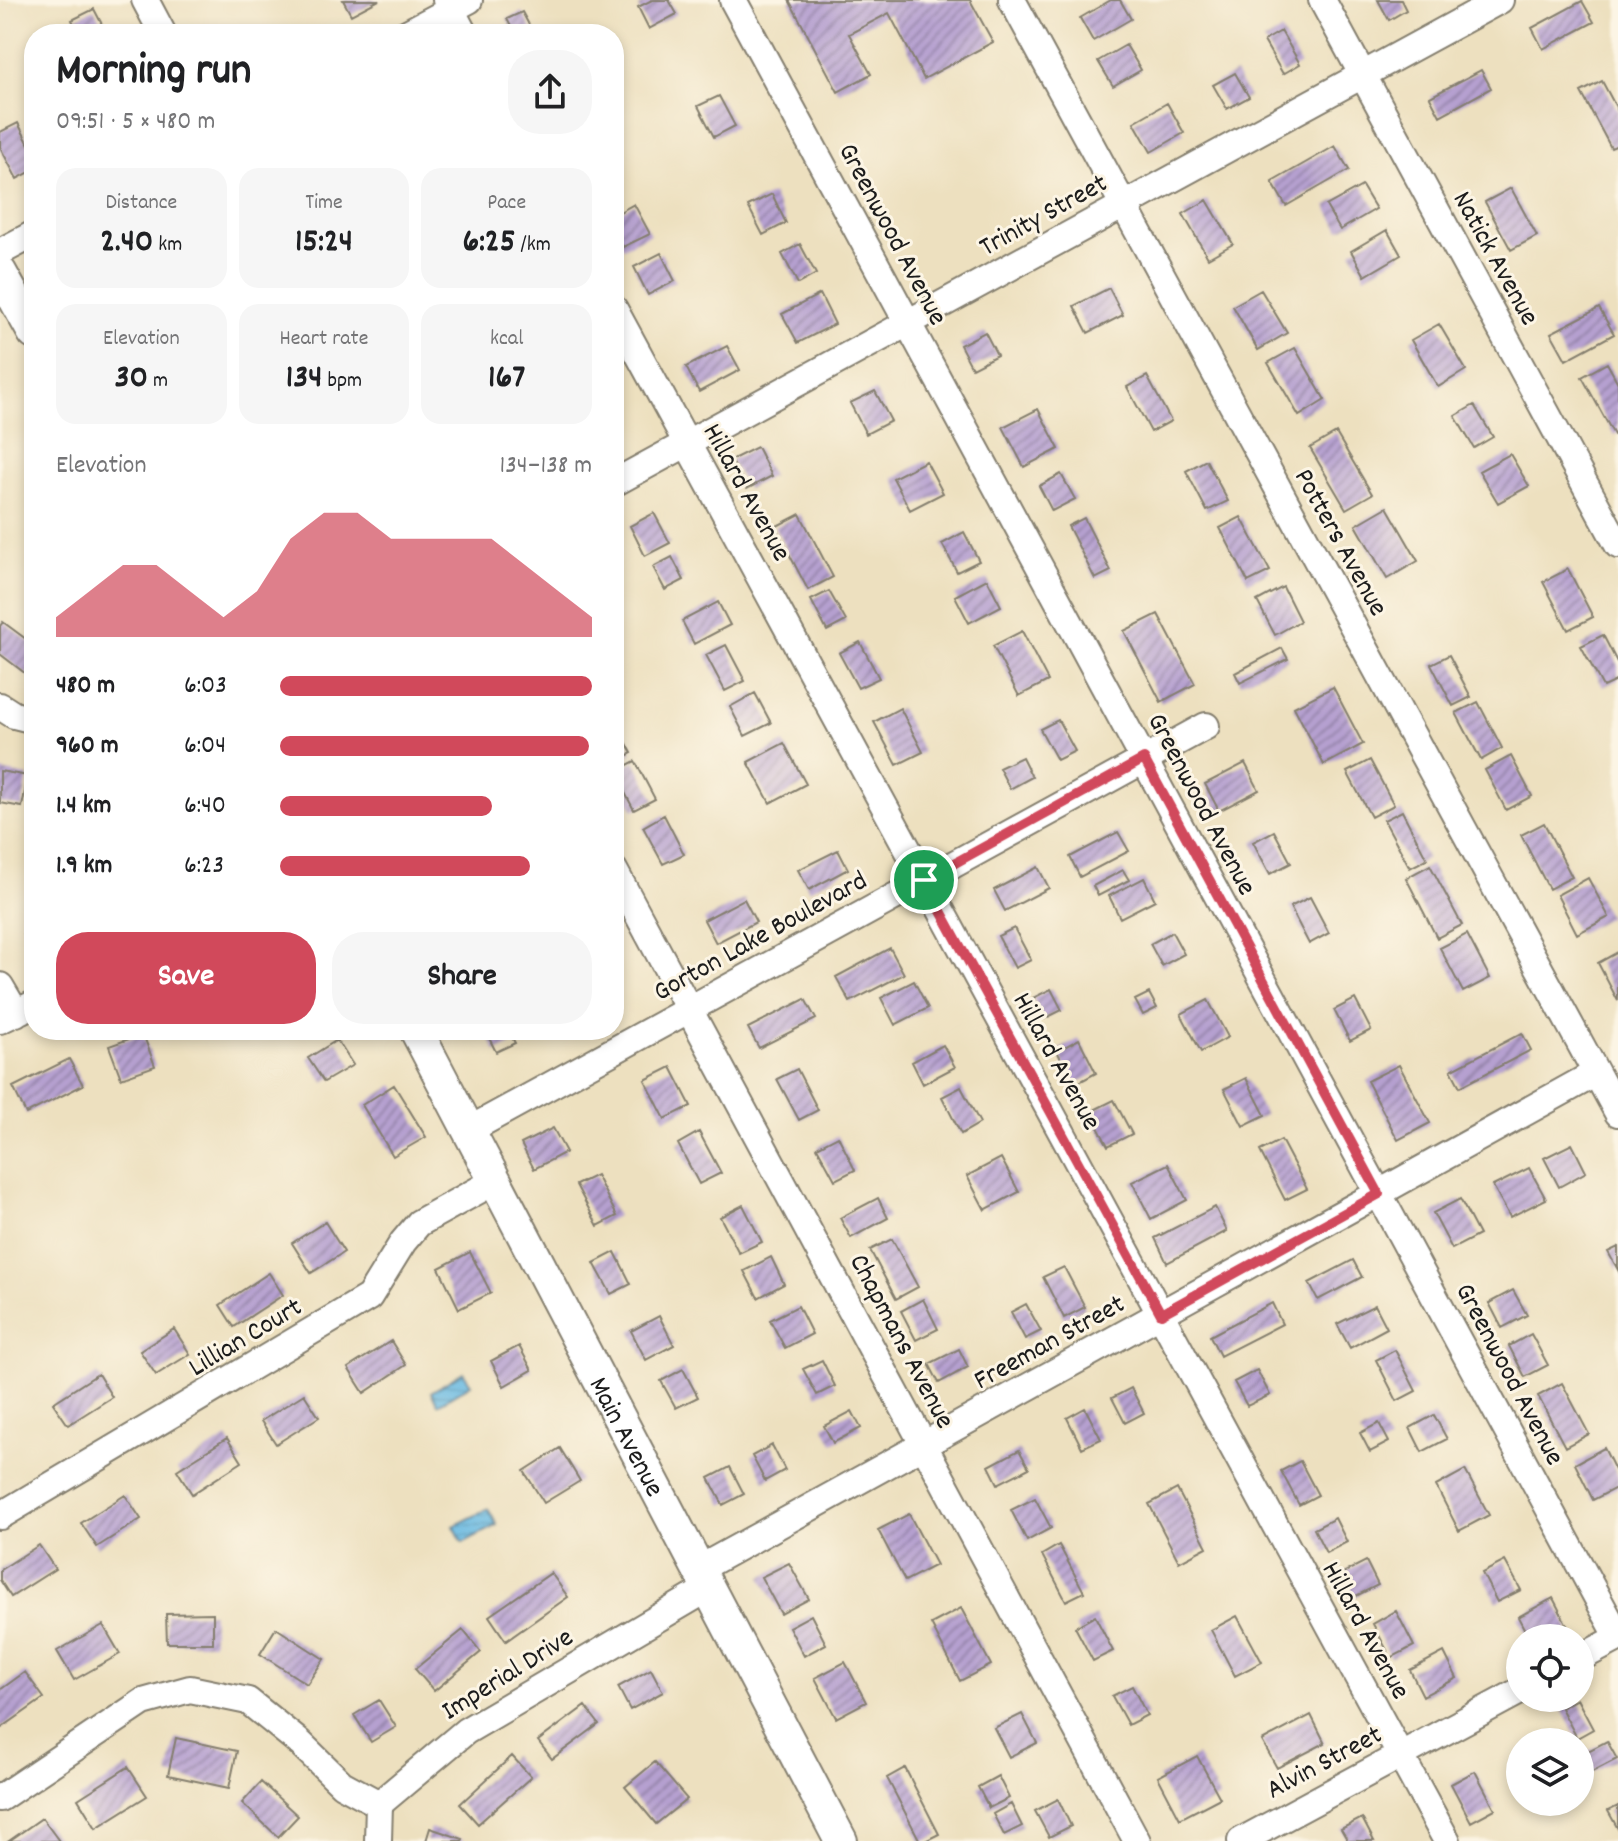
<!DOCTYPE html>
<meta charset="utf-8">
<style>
body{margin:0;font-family:Dekko,sans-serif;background:#f6f6f6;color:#202124;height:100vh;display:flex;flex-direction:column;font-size:30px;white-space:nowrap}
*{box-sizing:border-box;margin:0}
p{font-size:26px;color:#757577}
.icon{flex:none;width:44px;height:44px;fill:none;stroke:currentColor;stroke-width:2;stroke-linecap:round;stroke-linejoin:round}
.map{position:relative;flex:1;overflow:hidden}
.sheet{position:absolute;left:24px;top:24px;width:600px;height:1016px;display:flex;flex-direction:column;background:#fff;border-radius:32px;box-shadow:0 4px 12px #0003}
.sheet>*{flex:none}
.buttons{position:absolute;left:1506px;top:1624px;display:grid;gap:16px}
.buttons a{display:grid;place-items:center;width:88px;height:88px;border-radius:50%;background:#fff;box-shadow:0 4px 12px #0003;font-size:40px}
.pin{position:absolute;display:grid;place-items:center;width:68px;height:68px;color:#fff;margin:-34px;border:4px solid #fff;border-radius:50%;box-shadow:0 2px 8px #0007}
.round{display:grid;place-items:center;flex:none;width:84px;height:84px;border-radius:32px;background:#f6f6f6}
.head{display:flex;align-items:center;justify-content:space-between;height:136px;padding:0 32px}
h1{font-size:44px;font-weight:700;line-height:60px}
.metrics{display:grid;grid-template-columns:repeat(3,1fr);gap:12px;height:136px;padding:8px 32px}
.metrics div{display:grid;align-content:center;border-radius:20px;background:#f6f6f6;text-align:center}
.metrics b{font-size:34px;font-weight:700}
.metrics small{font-size:22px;font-weight:400}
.metrics p{font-size:22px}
.chart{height:224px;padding:16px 32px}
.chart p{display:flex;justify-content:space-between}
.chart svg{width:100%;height:144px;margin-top:8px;fill:#d1495b;opacity:.7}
.button{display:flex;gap:16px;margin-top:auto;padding:16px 32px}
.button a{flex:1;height:92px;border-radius:32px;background:#d1495b;color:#fff;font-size:32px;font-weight:700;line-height:92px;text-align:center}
.button a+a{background:#f6f6f6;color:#202124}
ul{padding:0 32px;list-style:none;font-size:26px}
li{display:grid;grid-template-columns:128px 96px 1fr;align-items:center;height:60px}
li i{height:20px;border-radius:10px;background:#d1495b}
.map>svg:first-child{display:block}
</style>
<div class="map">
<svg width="1618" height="1841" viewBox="0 0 1618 1841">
<defs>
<pattern id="water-rules" width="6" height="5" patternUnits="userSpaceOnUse" patternTransform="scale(2)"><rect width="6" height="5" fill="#67b9e2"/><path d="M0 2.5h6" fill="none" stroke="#599ec1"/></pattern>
<pattern id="building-hatch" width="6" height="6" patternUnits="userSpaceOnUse" patternTransform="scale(2)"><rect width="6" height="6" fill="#b6a0d0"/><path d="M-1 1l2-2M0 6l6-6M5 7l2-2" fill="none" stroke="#9382a8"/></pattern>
</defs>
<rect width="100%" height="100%" fill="#fcf5e5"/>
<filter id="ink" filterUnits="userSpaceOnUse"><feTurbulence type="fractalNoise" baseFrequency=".0125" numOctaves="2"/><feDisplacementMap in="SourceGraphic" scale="16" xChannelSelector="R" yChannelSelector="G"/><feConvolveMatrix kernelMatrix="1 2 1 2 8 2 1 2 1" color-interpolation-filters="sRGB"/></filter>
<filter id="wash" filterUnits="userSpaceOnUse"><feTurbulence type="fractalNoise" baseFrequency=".006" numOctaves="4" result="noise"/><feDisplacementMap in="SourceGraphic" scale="32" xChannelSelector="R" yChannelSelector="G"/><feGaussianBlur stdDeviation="1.8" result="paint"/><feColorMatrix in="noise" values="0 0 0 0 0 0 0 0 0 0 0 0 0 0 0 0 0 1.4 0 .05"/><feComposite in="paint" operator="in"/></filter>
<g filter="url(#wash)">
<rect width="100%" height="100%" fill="#ede0bf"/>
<path fill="url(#water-rules)" stroke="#426a7f" stroke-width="2" d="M463,1372L471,1384L438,1404L431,1392Z
M488,1509L497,1525L463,1543L454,1526Z"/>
<g id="blocks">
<path fill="url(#building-hatch)" d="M343,0H379L351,15Z
M652,0H669L677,14L649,29L638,7Z
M789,0H970L993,42L924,79L889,13L849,34L871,74L838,92Z
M1111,0H1120L1131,19L1093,41L1080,18Z
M1378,0H1401L1406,10L1389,20Z
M1582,1L1594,22L1543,49L1532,28Z
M94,9L107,34H79L72,20Z
M522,12L534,34H515L507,19Z
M1281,31L1300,64L1283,74L1264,41Z
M1126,45L1141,70L1113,86L1098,61Z
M1481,70L1491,88L1440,116L1430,97Z
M1235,73L1249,97L1227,109L1213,85Z
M1602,81L1618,111V145L1611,148L1581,92Z
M719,96L735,126L714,137L698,106Z
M1167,103L1184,133L1151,152L1134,122Z
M18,123L34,154V170L17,179L0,147V132Z
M1335,146L1349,170L1286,206L1272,182Z
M1362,186L1376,209L1340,230L1326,206Z
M1511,188L1537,236L1511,250L1485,202Z
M772,194L786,223L763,235L748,206Z
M1207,200L1233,244L1208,258L1183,214Z
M634,204L650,234L623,247L614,231V215Z
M1387,230L1401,255L1365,276L1351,251Z
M800,244L816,274L798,284L782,254Z
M661,253L675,281L648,295L634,267Z
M1109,288L1123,315L1088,333L1074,306Z
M1261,290L1287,333L1258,350L1233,306Z
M820,294L835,324L798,343L782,314Z
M1599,308L1614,334L1566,360L1551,333Z
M1439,324L1466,370L1438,387L1411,340Z
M985,332L997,355L972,368L960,345Z
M727,346L740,370L699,392L686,367Z
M1295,348L1325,400L1299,416L1268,363Z
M1607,363L1618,383V433L1614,435L1582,377Z
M1147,376L1171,421L1151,432L1127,387Z
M875,391L891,421L866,434L850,403Z
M1474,405L1493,437L1474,448L1455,416Z
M1038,409L1059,449L1024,467L1003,427Z
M1336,433L1372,494L1346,509L1310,448Z
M757,447L772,476L747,489L731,460Z
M1510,454L1529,486L1498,503L1479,471Z
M1206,460L1228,501L1207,511L1186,471Z
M926,461L943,493L910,510L893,478Z
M1061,474L1075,499L1052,511L1039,486Z
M1387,507L1418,561L1387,579L1356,525Z
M654,513L670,543L645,556L630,526Z
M800,514L833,577L808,590L775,527Z
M1241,517L1270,571L1248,582L1220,528Z
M1084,518L1111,571L1095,579L1068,526Z
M964,532L979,561L957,572L942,544Z
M672,557L684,580L665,590L653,567Z
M1568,569L1593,617L1568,630L1543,582Z
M987,579L1001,606L969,623L955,596Z
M1283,587L1300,621L1275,635L1257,601Z
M829,591L846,621L827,631L811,600Z
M718,602L730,625L694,644L682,621Z
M1158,614L1195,684L1161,702L1124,631Z
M3,622L34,645V672L30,677L0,654V626Z
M1022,631L1048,681L1019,696L993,646Z
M1603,635L1618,664V680L1603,687L1581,646Z
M860,642L879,678L858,688L839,653Z
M726,645L745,681L725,691L706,655Z
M1282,648L1288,659L1240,683L1235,673Z
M1449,655L1471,697L1453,706L1431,664Z
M1333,687L1363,744L1324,765L1294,707Z
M755,693L771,723L745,736L730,707Z
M1478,702L1502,748L1481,760L1456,713Z
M900,708L923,752L897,765L874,722Z
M614,719L632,753L614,762Z
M1058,720L1075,751L1057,760L1040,729Z
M784,743L806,784L770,803L748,762Z
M1511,756L1532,796L1506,810L1485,770Z
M1022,757L1032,777L1010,789L999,768Z
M1370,760L1394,805L1371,817L1347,772Z
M635,761L655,799L634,810L614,772Z
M1245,763L1259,790L1219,811L1205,784Z
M0,771L28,776L22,807L0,803Z
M1402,811L1427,859L1410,868L1384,820Z
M664,815L684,854L663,864L643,827Z
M1544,823L1572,877L1549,889L1521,835Z
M1274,831L1291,863L1270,874L1253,842Z
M1118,832L1129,851L1080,877L1070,857Z
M838,850L848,869L809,890L798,870Z
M1430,865L1462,925L1437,938L1406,878Z
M1038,867L1049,888L1005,911L994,890Z
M1123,870L1129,880L1098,896L1093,886Z
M1144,878L1155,900L1120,918L1109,896Z
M1588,878L1609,917L1577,934L1557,895Z
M1310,897L1329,933L1309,944L1290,907Z
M744,899L756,922L716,943L704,920Z
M22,909H34V935L24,936Z
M1014,928L1031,960L1015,968L998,936Z
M1172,932L1184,954L1162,966L1150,944Z
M1467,934L1490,978L1463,992L1440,948Z
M890,948L904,974L850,1002L836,977Z
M1618,952V1001L1598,963Z
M914,981L928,1008L895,1025L881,998Z
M1051,989L1062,1010L1044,1019L1033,998Z
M1149,993L1157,1008L1143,1015L1135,1000Z
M805,999L816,1019L759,1048L748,1028Z
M1355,999L1371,1030L1350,1041L1334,1010Z
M1208,1000L1228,1037L1201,1052L1181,1014Z
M485,1030H508L515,1043L496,1052Z
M1522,1033L1531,1050L1460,1087L1451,1070Z
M143,1034L155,1066L121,1078L109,1046Z
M1079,1039L1096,1073L1074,1085L1057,1051Z
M337,1040L353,1065L324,1082L308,1058Z
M943,1045L955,1067L923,1084L912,1062Z
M69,1059L83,1085L26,1114L13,1087Z
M1399,1065L1430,1123L1398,1140L1367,1081Z
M671,1067L691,1106L665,1119L645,1080Z
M797,1069L818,1110L799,1120L777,1079Z
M1246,1078L1265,1115L1243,1126L1224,1089Z
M394,1085L426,1137L393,1156L362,1105Z
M961,1087L980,1123L961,1134L942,1097Z
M1114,1100L1132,1134L1108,1146L1090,1112Z
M553,1128L566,1152L534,1169L521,1144Z
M699,1132L721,1173L699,1184L678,1144Z
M838,1136L855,1170L835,1180L817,1147Z
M1281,1140L1307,1189L1285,1200L1260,1151Z
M1572,1144L1586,1172L1559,1187L1544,1158Z
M1001,1158L1019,1192L985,1210L967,1176Z
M1168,1164L1187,1200L1151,1219L1132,1182Z
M1529,1168L1546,1199L1510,1217L1493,1186Z
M596,1175L617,1216L598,1226L576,1185Z
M878,1198L888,1218L851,1238L840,1218Z
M1460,1199L1479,1235L1452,1249L1433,1213Z
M743,1205L762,1242L739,1253L720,1217Z
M1215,1207L1227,1231L1167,1263L1155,1238Z
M325,1222L344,1252L311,1273L292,1243Z
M892,1239L918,1287L896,1299L870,1250Z
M1618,1247V1270L1608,1252Z
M470,1252L491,1293L459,1309L439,1268Z
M615,1252L631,1284L611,1294L594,1263Z
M771,1257L784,1284L758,1298L744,1271Z
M1353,1260L1362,1277L1318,1300L1309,1283Z
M1064,1267L1085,1307L1064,1318L1043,1277Z
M269,1273L283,1295L234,1327L220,1305Z
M1513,1290L1527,1315L1502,1328L1489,1303Z
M923,1299L938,1329L916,1340L901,1311Z
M1272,1303L1282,1324L1220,1356L1210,1336Z
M1026,1304L1041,1331L1025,1339L1011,1312Z
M1375,1305L1387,1328L1350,1348L1337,1324Z
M798,1306L812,1334L785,1348L770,1320Z
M659,1316L674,1345L646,1360L631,1331Z
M174,1329L190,1354L156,1375L140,1351Z
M1531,1334L1548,1365L1525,1377L1509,1346Z
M391,1341L406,1365L364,1393L348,1368Z
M519,1346L532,1370L504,1386L491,1361Z
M959,1349L968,1367L939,1383L929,1364Z
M1395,1350L1416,1391L1397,1401L1376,1360Z
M822,1360L835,1386L817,1395L803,1369Z
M683,1369L698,1397L676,1408L661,1381Z
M1257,1370L1270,1395L1247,1406L1234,1382Z
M98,1374L112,1397L68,1425L53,1403Z
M1562,1383L1589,1434L1565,1447L1538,1396Z
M1131,1388L1144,1413L1125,1423L1112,1398Z
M304,1394L319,1417L276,1444L261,1421Z
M1085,1408L1101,1439L1082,1448L1067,1418Z
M852,1411L861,1428L833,1443L824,1426Z
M1434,1415L1447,1439L1422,1452L1410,1428Z
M1379,1423L1389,1442L1370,1452L1360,1433Z
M227,1438L242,1462L192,1494L177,1470Z
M772,1445L785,1470L765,1481L752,1456Z
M560,1448L580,1481L544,1503L524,1471Z
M1604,1448L1618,1476V1487L1593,1500L1575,1464Z
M1019,1450L1029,1468L998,1484L989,1466Z
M1300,1461L1318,1495L1299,1505L1281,1471Z
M730,1467L744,1494L723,1505L709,1478Z
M1465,1470L1489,1515L1459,1531L1436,1486Z
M1177,1489L1207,1547L1179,1562L1149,1504Z
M125,1495L141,1519L97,1547L81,1523Z
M1035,1498L1051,1528L1027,1541L1011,1510Z
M909,1514L936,1565L905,1581L878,1530Z
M1335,1518L1347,1542L1326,1553L1314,1529Z
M39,1545L55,1569L11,1597L0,1580V1570Z
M1059,1545L1084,1592L1066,1601L1042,1555Z
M1366,1561L1378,1585L1350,1599L1337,1576Z
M1505,1561L1521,1590L1497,1602L1482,1573Z
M789,1563L809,1599L781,1614L761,1577Z
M551,1573L568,1597L506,1641L489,1616Z
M1553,1598L1569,1629L1552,1638H1529L1518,1617Z
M961,1608L991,1665L960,1681L931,1624Z
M1396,1611L1414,1646L1391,1658L1373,1624Z
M213,1613V1643H167L166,1614Z
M811,1615L826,1644L804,1656L789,1627Z
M1095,1616L1113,1651L1093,1661L1075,1627Z
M1237,1616L1262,1662L1235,1676L1211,1630Z
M103,1625L120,1654L74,1680L57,1651Z
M276,1628L324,1659L307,1684L260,1654Z
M463,1630L481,1652L434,1691L415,1669Z
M1444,1652L1457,1678L1423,1696L1410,1670Z
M845,1662L866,1702L836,1718L815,1678Z
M651,1669L663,1692L630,1710L618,1687Z
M25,1672L44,1698L0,1729V1690Z
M1132,1686L1147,1715L1128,1725L1112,1696Z
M1577,1699L1593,1729L1577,1738L1561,1708Z
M379,1700L396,1727L371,1742L354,1715Z
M585,1706L599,1724L552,1759L538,1741Z
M1022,1714L1037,1743L1009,1757L994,1728Z
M1311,1715L1325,1743L1277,1768L1262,1741Z
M176,1738L237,1751L229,1788L168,1775Z
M1607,1741L1617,1759L1580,1778V1755Z
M512,1756L531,1777L478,1824L460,1804Z
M1197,1756L1220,1798L1180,1819L1158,1777Z
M655,1762L687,1799L656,1824L625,1787Z
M128,1767L147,1796L96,1828L78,1799Z
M905,1768L939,1834L925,1841H920L887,1778Z
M1475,1771L1495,1809L1471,1822L1451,1784Z
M998,1776L1009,1798L989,1808L978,1787Z
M261,1782L298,1816L278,1837L242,1803Z
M1058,1799L1071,1826L1049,1837L1035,1811Z
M1011,1804L1022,1826L1004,1835L993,1814Z
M1618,1806V1829L1608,1811Z
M42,1818L59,1841H9Z
M1362,1818L1374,1841H1348L1341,1829Z
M430,1828L463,1839L462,1841H426Z"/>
</g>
</g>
<g filter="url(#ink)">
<use href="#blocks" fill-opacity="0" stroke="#847e6e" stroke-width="2"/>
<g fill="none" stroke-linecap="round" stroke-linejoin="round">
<defs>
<path id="minor" d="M145,0L163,34
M446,0L464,34
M733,0L1618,1636
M1012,0L1618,1113
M1322,0L1618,545
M405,34L469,0
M0,252L34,234
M614,309L1447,1841
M614,483L1500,0
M0,706L14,715L34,720
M614,870L1137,1841
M0,986L16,1013
M0,1020L34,1004
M469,1130L1206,726
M0,1516L369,1297L403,1242L419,1223L495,1181
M699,1569L1596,1073
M1580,1658L1618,1638
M0,1798L143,1702L190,1689L248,1701L300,1743L342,1784L379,1804
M378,1841L379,1804L466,1731L709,1588
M1241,1841L1520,1691"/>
<g id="major">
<path d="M0,272L34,333"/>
<path id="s1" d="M416,1030L841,1841"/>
</g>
</defs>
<use href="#minor" stroke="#847e6e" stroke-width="30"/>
<use href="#major" stroke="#847e6e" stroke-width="36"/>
<use href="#minor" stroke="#fff" stroke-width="26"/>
<use href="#major" stroke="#fff" stroke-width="32"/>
</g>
</g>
<g fill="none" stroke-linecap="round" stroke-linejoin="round" filter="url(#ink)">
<defs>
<path id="route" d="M1144,759L1379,1194L1161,1314L924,880Z"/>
</defs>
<use href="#route" stroke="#fff" stroke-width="16"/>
<use href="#route" stroke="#d1495b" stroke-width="10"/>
</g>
<g text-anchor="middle" stroke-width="6" stroke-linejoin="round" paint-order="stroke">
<g font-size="28" fill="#1c1c1c" stroke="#fcf5e5">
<text transform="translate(1042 213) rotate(-29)" y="10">Trinity Street</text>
<text transform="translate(895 233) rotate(62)" y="10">Greenwood Avenue</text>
<text transform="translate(1498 257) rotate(61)" y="10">Natick Avenue</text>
<text transform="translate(749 491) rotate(61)" y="10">Hillard Avenue</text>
<text transform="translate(1343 541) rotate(61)" y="10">Potters Avenue</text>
<text transform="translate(1204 803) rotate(62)" y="10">Greenwood Avenue</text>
<text transform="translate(759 934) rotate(-29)" y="10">Gorton Lake Boulevard</text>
<text transform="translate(1059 1060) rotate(61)" y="10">Hillard Avenue</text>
<text transform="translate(244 1335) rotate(-31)" y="10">Lillian Court</text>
<text transform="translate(904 1340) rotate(62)" y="10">Chapmans Avenue</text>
<text transform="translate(1048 1340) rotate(-29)" y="10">Freeman Street</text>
<text transform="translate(1512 1373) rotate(62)" y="10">Greenwood Avenue</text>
<text dy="10" stroke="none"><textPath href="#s1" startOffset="458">Main Avenue</textPath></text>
<text transform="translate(1368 1629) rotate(61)" y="10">Hillard Avenue</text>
<text transform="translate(506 1672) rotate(-32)" y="10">Imperial Drive</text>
<text transform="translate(1323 1760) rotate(-28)" y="10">Alvin Street</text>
</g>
</g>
</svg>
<div class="buttons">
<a><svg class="icon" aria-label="locate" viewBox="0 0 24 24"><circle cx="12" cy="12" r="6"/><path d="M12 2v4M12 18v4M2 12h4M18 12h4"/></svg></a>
<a><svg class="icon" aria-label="layers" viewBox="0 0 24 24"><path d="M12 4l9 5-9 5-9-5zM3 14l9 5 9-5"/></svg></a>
</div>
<div class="pin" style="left:924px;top:880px;background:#1e9e55"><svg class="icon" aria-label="arrive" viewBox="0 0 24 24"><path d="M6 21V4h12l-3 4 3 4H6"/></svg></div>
<section class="sheet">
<div class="head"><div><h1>Morning run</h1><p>09:51 · 5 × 480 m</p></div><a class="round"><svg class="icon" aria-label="share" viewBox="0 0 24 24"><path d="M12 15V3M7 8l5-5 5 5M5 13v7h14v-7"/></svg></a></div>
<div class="metrics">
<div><p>Distance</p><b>2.40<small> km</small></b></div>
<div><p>Time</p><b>15:24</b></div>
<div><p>Pace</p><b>6:25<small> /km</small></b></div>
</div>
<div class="metrics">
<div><p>Elevation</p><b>30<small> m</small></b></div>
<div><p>Heart rate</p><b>134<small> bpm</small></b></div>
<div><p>kcal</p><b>167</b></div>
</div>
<div class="chart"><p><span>Elevation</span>134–138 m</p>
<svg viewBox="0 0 160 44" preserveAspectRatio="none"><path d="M0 44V38L10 30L20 22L30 22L40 30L50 38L60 30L70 14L80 6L90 6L100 14L110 14L120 14L130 14L140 22L150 30L160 38V44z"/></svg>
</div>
<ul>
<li><b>480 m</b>6:03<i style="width:100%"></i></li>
<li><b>960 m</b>6:04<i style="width:99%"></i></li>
<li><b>1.4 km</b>6:40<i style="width:68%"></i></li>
<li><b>1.9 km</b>6:23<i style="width:80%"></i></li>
</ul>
<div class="button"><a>Save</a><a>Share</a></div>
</section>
</div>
